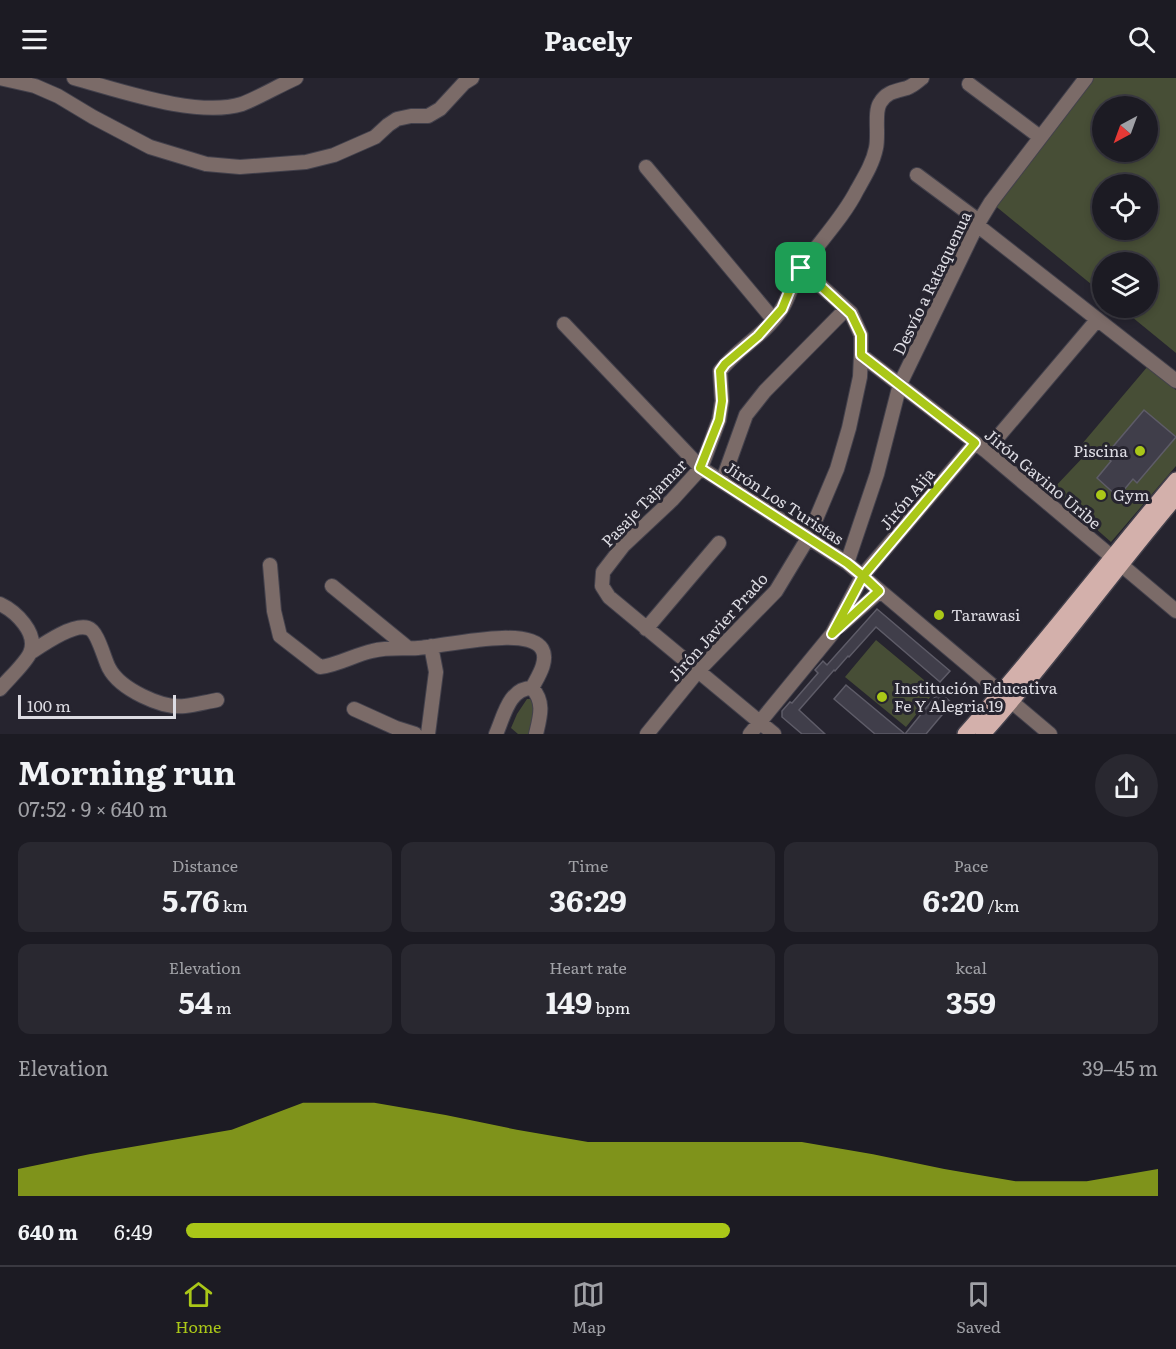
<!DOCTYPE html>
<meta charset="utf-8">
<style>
body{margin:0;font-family:Literata,serif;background:#292830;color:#f1f3f6;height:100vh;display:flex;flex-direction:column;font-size:22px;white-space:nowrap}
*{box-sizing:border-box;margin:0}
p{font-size:20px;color:#a0a1a6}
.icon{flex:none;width:33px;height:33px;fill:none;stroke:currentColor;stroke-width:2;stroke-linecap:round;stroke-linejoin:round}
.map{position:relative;height:656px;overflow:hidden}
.panel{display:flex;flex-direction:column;background:#1c1b23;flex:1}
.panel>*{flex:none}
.needle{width:39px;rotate:221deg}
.buttons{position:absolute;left:1092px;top:18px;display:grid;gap:12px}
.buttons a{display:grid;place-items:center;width:66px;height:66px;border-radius:50%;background:#1c1b23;box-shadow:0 3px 9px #0003,0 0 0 2px #3a3941;font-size:30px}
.scale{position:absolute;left:18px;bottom:15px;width:158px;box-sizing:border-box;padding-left:6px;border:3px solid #dddce3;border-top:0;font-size:16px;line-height:21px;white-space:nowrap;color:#dddce3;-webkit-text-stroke:4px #26242f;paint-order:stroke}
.pin{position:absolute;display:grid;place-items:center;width:51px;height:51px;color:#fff;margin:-26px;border-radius:12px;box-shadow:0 3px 9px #0006}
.round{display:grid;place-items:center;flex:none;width:63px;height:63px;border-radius:32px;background:#292830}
.headline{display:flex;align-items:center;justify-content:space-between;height:102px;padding:0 18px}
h1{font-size:33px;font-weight:700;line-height:45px}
.metrics{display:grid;grid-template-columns:repeat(3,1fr);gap:9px;height:102px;padding:6px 18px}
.metrics div{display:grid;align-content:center;border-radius:12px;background:#292830;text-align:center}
.metrics b{font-size:30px;font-weight:700}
.metrics small{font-size:16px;font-weight:400}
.metrics p{font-size:16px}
.chart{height:168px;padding:12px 18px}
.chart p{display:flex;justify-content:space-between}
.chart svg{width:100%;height:108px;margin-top:6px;fill:#aac718;opacity:.7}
ul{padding:0 18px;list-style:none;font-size:20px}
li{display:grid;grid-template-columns:96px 72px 1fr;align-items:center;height:45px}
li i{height:15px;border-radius:8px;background:#aac718}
header{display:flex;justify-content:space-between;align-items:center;height:78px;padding:0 18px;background:#1c1b23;font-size:27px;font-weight:700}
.tab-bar{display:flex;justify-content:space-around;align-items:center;height:84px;border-top:2px solid #3a3941;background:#1c1b23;font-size:16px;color:#a0a1a6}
.tab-bar a{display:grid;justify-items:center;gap:3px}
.tab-bar .on{color:#aac718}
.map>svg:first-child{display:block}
</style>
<header><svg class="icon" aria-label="menu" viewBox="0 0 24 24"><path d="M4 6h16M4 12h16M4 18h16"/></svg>Pacely<svg class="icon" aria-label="search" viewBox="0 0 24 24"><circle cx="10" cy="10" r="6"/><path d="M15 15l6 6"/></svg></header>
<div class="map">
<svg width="1176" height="656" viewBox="0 0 1176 656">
<rect width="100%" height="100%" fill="#26242f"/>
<path fill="#474e36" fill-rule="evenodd" d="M1091,0H1176V275L1121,230H1148V184H1102V215L993,126ZM1102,28H1148V74H1102ZM1102,106H1148V152H1102Z
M1148,288L1176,312V388L1111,464L1052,412L1088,374V371L1082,366Z
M876,562L936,612L906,649L845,599Z
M527,621H530L537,629L530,656H518L511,650L517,636Z"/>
<path fill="#403e4a" stroke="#5e5c68" stroke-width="1.5" d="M1144,332L1176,359L1137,405L1133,401L1118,419L1097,400L1111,383L1105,378Z
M877,531L950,593L940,604L876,549L849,579L848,578L835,593L834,592L799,632L825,656H802L782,639V633L790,624L792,625L818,595L815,592L823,583L827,587Z
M846,607L905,656L939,614L952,625L926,656H875L834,621Z"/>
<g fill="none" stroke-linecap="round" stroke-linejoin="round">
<defs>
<path id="minor" d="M0,0L35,8L58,18L93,39L150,69L206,86L240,89L306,84L334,77L375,59L388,47L397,41L411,38H428L440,31L464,5L472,0
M74,0C119,12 197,40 242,26C260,19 278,8 296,0
M969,6L1040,59
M646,89L773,241
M917,97L979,143
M977,147L1176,303
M801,190L851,235L861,257V277L986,373L1176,533
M564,246L701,390L847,485L1050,656
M986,373L1097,242
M722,404L746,337L765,313L846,231
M847,485L877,396L900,306L977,147L991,124L1086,0
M270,487L274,533L280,558L320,589C338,587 354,577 372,573C388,569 402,571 418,570C442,569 527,547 542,571C549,583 537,600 532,610
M332,508L408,570
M0,526C15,533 39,555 30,575C25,586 8,601 0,611
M840,548L880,513
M646,551L719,465
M30,575C42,567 73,545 88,550C98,553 104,581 109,590C120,611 162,631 185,628C195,627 206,624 217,622
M354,631L396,650L415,656
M428,656L436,594L431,568
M496,656C504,638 509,610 532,610C545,624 540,639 536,656
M647,656L698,593L776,513L808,460L837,391L849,350L860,299L861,277
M750,656L832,556L863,497L975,365
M774,656L609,519L602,508L603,494L623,468L672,422L701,390L719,342L722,323L720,293C737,271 765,257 781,232C790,219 792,203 801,190C819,164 843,140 857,112C865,98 873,85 876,70C879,57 874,34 880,25C886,14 896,13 907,10C913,8 918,3 922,0"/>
<path id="major" d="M965,656C1038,574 1105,486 1176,402
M983,656C1051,580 1110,497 1176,419"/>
</defs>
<use href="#minor" stroke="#43414c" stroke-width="16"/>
<use href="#major" stroke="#43414c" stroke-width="18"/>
<use href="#minor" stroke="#7b6b68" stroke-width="14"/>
<use href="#major" stroke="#d3b0ab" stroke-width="15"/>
</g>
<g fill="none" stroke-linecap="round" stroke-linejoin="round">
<defs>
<path id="route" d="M801,190L793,204L782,231L758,258L725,286L720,293L722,323L719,342L700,390L847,485L863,498L832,556L879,513L863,498L975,365L861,277V257L851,236L801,190"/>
</defs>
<use href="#route" stroke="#fff" stroke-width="12"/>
<use href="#route" stroke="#aac718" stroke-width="8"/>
</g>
<g fill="#aac718" stroke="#26242f" stroke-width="2">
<circle cx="1140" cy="373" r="6"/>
<circle cx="1101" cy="417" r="6"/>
<circle cx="939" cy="537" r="6"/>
<circle cx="882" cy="619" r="6"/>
</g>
<g text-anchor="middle" stroke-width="6" stroke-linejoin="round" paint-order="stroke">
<g font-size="16" fill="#dddce3" stroke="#26242f">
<text transform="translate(932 205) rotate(-64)" y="6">Desvío a Rataquenua</text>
<text transform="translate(1043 401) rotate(40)" y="6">Jirón Gavino Uribe</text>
<text transform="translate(907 421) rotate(-50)" y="6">Jirón Aija</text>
<text transform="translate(644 425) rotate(-46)" y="6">Pasaje Tajamar</text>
<text transform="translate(784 425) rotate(33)" y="6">Jirón Los Turistas</text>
<text transform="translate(718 549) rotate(-48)" y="6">Jirón Javier Prado</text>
</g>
<g font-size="16" fill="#dddce3" stroke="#26242f" text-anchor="start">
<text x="1128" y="379" text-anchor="end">Piscina</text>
<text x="1113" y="423">Gym</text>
<text x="951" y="543">Tarawasi</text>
<text x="894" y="616">Institución Educativa<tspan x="894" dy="18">Fe Y Alegria 19</tspan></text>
</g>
</g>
</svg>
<div class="buttons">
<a><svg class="needle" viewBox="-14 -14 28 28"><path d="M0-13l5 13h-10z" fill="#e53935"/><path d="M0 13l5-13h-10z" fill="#a0a1a6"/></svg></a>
<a><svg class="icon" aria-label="locate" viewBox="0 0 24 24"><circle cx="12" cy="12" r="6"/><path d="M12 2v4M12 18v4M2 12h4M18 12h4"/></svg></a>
<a><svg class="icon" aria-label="layers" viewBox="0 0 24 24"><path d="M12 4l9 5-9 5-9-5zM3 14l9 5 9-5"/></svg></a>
</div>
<div class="scale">100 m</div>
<div class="pin" style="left:801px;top:190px;background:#1e9e55"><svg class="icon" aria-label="arrive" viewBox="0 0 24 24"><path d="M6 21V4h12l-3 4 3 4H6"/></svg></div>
</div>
<section class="panel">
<div class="headline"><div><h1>Morning run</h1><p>07:52 · 9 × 640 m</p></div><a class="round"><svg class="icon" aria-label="share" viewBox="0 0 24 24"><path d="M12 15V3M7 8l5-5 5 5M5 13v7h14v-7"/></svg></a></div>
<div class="metrics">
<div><p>Distance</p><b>5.76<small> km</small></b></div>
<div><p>Time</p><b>36:29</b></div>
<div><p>Pace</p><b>6:20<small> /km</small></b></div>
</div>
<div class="metrics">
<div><p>Elevation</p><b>54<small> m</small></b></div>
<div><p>Heart rate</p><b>149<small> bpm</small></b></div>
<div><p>kcal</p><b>359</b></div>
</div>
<div class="chart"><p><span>Elevation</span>39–45 m</p>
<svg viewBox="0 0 160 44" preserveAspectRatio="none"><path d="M0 44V33L10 27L20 22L30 17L40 6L50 6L60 11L70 17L80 22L90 22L100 22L110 22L120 27L130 33L140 38L150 38L160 33V44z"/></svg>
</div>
<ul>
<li><b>640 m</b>6:49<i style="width:56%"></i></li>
</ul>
</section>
<nav class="tab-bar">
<a class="on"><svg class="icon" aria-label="home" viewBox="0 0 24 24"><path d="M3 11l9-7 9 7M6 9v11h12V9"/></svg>Home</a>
<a><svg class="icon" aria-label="map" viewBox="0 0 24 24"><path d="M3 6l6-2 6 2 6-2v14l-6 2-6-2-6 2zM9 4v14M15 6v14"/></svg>Map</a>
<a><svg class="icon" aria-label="saved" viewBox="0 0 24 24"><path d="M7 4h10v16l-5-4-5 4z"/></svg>Saved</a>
</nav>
